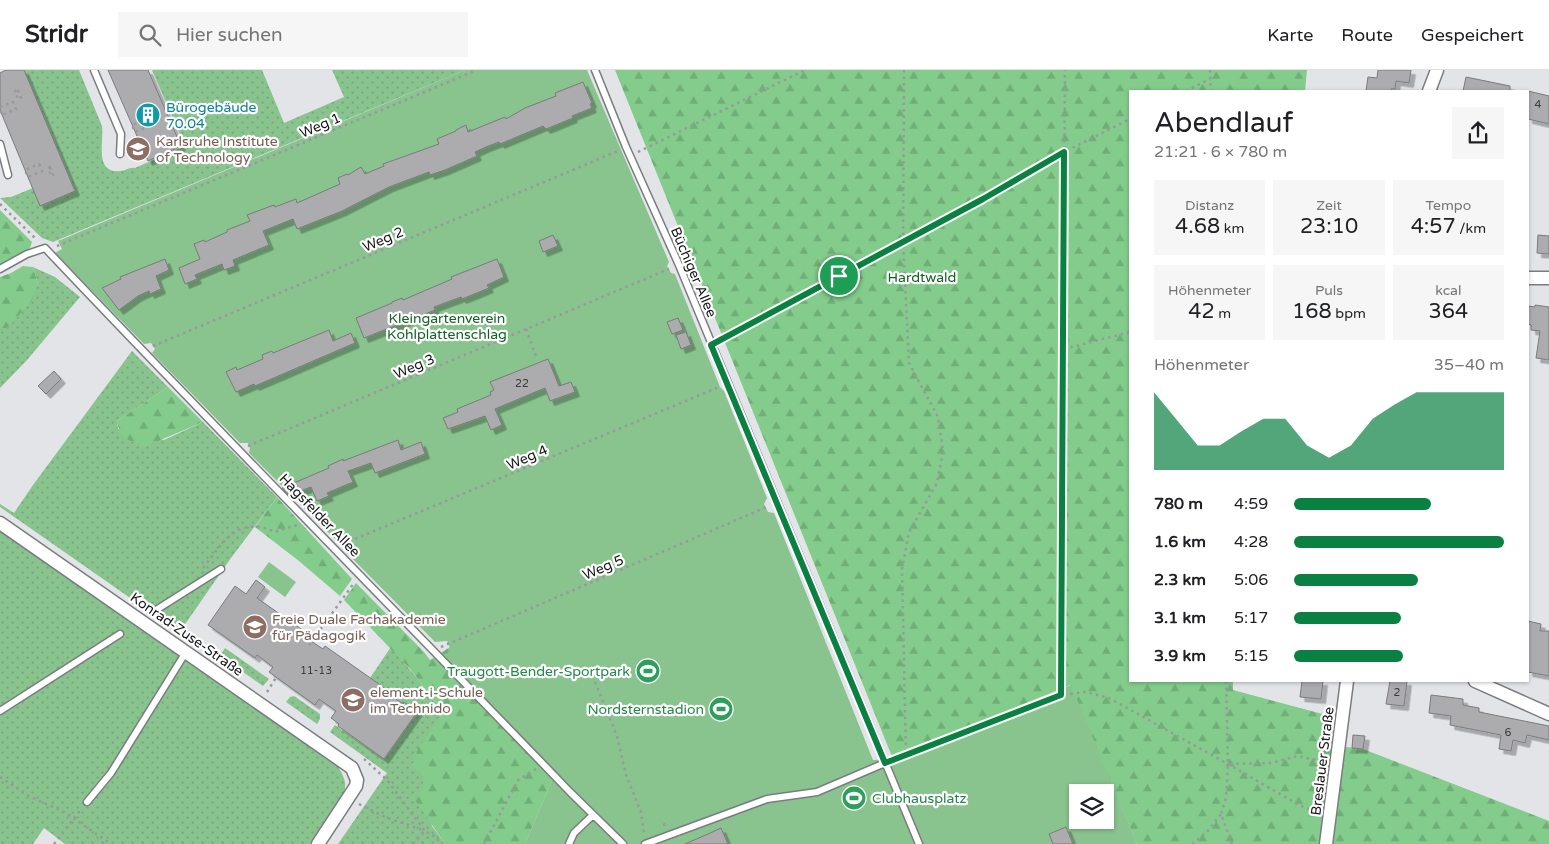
<!DOCTYPE html>
<html lang="de">
<meta charset="utf-8">
<style>
body{margin:0;font-family:"Varela Round",sans-serif;background:#f6f6f6;color:#202124;height:100vh;display:flex;flex-direction:column;font-size:19px;white-space:nowrap}
*{box-sizing:border-box;margin:0}
p{font-size:16px;color:#757577}
.icon{flex:none;width:28px;height:28px;fill:none;stroke:currentColor;stroke-width:2;stroke-linecap:round;stroke-linejoin:round}
.map{position:relative;flex:1;overflow:hidden}
.side{position:absolute;left:1129px;top:20px;width:400px;height:592px;display:flex;flex-direction:column;background:#fff;border-radius:0px;box-shadow:0 1px 4px #0004}
.side>*{flex:none}
.controls{position:absolute;left:1069px;top:714px;display:grid;gap:10px}
.controls a{display:grid;place-items:center;width:45px;height:45px;border-radius:0px;background:#fff;box-shadow:0 1px 4px #0004;font-size:25px}
.pin{position:absolute;display:grid;place-items:center;width:42px;height:42px;color:#fff;margin:-21px;border:2px solid #fff;border-radius:50%;box-shadow:0 1px 5px #0007}
.round{display:grid;place-items:center;flex:none;width:52px;height:52px;border-radius:0px;background:#f6f6f6}
.summary{display:flex;align-items:center;justify-content:space-between;height:85px;padding:0 25px}
h1{font-size:28px;font-weight:600;line-height:38px}
.stats{display:grid;grid-template-columns:repeat(3,1fr);gap:8px;height:85px;padding:5px 25px}
.stats div{display:grid;align-content:center;border-radius:0px;background:#f6f6f6;text-align:center}
.stats b{font-size:21px;font-weight:600}
.stats small{font-size:14px;font-weight:400}
.stats p{font-size:14px}
.chart{height:140px;padding:10px 25px}
.chart p{display:flex;justify-content:space-between}
.chart svg{width:100%;height:90px;margin-top:5px;fill:#0b8043;opacity:.7}
ul{padding:0 25px;list-style:none;font-size:16px}
li{display:grid;grid-template-columns:80px 60px 1fr;align-items:center;height:38px}
li i{height:12px;border-radius:6px;background:#0b8043}
header{display:flex;align-items:center;gap:30px;box-sizing:border-box;height:70px;padding:0 25px;background:#fff;border-bottom:1px solid #e0e0e0}
header strong{font-size:24px}
nav{display:flex;gap:28px;margin-inline-start:auto;font-size:18px}
.search{width:350px;height:45px;background:#f6f6f6;display:flex;align-items:center;gap:12px;box-sizing:border-box;padding:0 18px;border-radius:0px;color:#757577;font-size:19px}
.map>svg:first-child{display:block}
</style>
<header>
<strong>Stridr</strong>
<div class="search"><svg class="icon" aria-label="search" viewBox="0 0 24 24"><circle cx="10" cy="10" r="6"/><path d="M15 15l6 6"/></svg>Hier suchen</div>
<nav><a>Karte</a><a>Route</a><a>Gespeichert</a></nav>
</header>
<div class="map">
<svg width="1549" height="774" viewBox="0 0 1549 774">
<defs>
<pattern id="grass-dots" width="8" height="8" patternUnits="userSpaceOnUse" patternTransform="scale(1.25)"><rect width="8" height="8" fill="#89c38e"/><path d="M2 2h.1M6 6h.1" fill="none" stroke="#76a77a" stroke-width="1.8" stroke-linecap="round"/></pattern>
<pattern id="forest-firs" width="22" height="20" patternUnits="userSpaceOnUse" patternTransform="scale(1.25)"><rect width="22" height="20" fill="#83cc8b"/><path d="M5 1l3.5 6h-7zM16 11l3.5 6h-7z" fill="#70ae77"/></pattern>
<filter id="shadow"><feDropShadow dx="4.5" dy="4.5" stdDeviation="0" flood-color="#0004"/></filter>
</defs>
<rect width="100%" height="100%" fill="#e2e4e8"/>
<path fill="url(#grass-dots)" d="M24,0H79L102,56C104,71 94,104 120,101C126,101 129,97 135,98L185,76L152,0H262L284,53L344,27L332,0H465L53,172L42,168L0,128L11,127L33,118Z
M33,197L55,207L80,227L27,290L0,318V258H7L38,214Z
M132,281L168,317L117,351L118,359L164,370L203,352L277,427L231,488L181,560L166,553L0,437V434L14,443L33,415Z
M0,459L337,695C341,702 346,709 345,717C345,731 319,761 310,774H65L44,758L33,774H0Z
M391,577L421,613L427,625L439,634L441,645L413,694L422,705L432,756L445,774H338L387,703L330,662L335,655L384,689L417,641L405,632L402,635L383,622L386,619L370,608Z
M225,578L269,609L263,616L220,586Z
M294,626L320,644V649L317,654L286,632L290,627Z"/>
<path fill="url(#forest-firs)" d="M615,0H1307L1305,21H1130V611H1233V620L1334,647L1330,675L1363,679L1549,751V774H1137L1070,615L893,689Z
M0,140L32,172L30,178L0,196Z
M23,196L33,197L38,214L31,232L7,258H0V207L11,203Z
M168,317L203,352L144,377C129,370 120,369 117,351Z
M277,427L352,509L340,526L299,491L255,457Z
M774,443L555,703L525,774H445L415,730C426,712 426,711 413,694L418,679L441,645L439,634L427,625L421,613L410,599L344,530L356,513L424,582L430,590L450,577Z"/>
<path fill="#89c38e" fill-rule="evenodd" d="M465,0H587L669,192L667,196L671,203L675,204L720,317L724,321L767,428L764,434L768,442L774,443L873,690L893,689L1071,615L1137,774H525L555,703L446,586L450,578L447,571L435,572L344,480L346,478L344,471L338,472L249,383L250,378L248,373H240L152,283L155,279L151,273L144,274L55,183L62,179L58,171ZM1078,722H1105V750H1078Z
M269,492L296,512L285,527L258,507Z"/>
<path fill="#acabae" stroke="#7b7a7d" filter="url(#shadow)" d="M6,0H24L75,121L40,136L0,40V3Z
M108,0H148L181,76L148,91Z
M1378,0H1411L1409,13L1396,11L1395,19H1391V21H1366L1368,7L1377,8Z
M1466,7L1510,16V21H1463Z
M583,12L592,33L590,34L592,38L572,46L573,48L546,59L543,56L500,74L499,72L486,77L475,82L477,86L445,100L430,105L429,102L389,117L342,141L297,159L293,149L263,161L269,175L233,190L235,196L224,200L222,194L195,205L197,209L185,214L179,198L200,189L194,174L204,170L205,172L227,162V160L250,151L247,145L274,135L275,137L296,129L297,133L340,114L338,108L347,104L348,105L361,97L365,104L384,96L383,94L439,74L437,69L456,61V60L466,55L468,62L505,47L506,49L525,38L556,26L555,23Z
M1528,21L1549,26V54L1528,49Z
M553,165L558,176L543,182L539,171Z
M1538,165L1549,166V184L1537,183Z
M165,189L169,200L156,206L161,219L150,224L149,221L138,226L119,240L102,218L121,209L120,207Z
M497,189L504,207L487,215L489,218L462,229L461,227L434,237L435,240L364,268L356,248L392,233V232L402,228L403,230L452,209L451,207Z
M1535,235L1549,237V290L1536,288L1540,261L1531,260V255L1528,254V236L1535,237Z
M678,248L683,260L672,264L667,252Z
M329,260L333,271L351,263L355,273L255,316L254,314L236,322L226,302L236,297L237,300L263,289L262,285L272,281L273,283Z
M686,262L691,275L681,279L676,265Z
M548,289L559,316L571,312L575,322L550,331L545,318L495,339L502,355L491,360L485,346L448,359L443,348L458,342L457,339L491,325L490,322L494,320L490,312Z
M54,301L61,309L46,324L38,316Z
M398,370L401,380L421,372L425,384L375,403L371,393L348,401L353,412L327,423L329,426L317,431L311,417L289,425L282,418L329,398L328,396L343,389V391Z
M256,510L265,517L257,528L304,561L302,565L323,579L325,576L386,619L384,621L403,634L404,632L418,641L384,689L338,656L339,654L331,648L336,641L319,629L315,635L269,602L273,597L257,585L255,588L208,555L235,516L246,524Z
M1528,551L1541,554L1540,561H1549V606L1528,602Z
M1302,611H1323L1321,629L1300,627Z
M1390,611H1407L1404,636L1386,634Z
M1431,625L1463,629V635L1479,638V642L1549,656V670L1527,665L1525,673L1513,670L1511,681L1499,679L1501,665L1450,655L1451,646L1429,643Z
M1353,665L1365,666L1363,679L1352,678Z
M1066,757L1073,774H1053L1049,764Z
M721,758L728,774H685L708,764Z"/>
<g fill="none" stroke-linecap="round" stroke-linejoin="round">
<defs>
<path id="lane" d="M94,0L121,64L120,84
M595,0L626,77L679,195L919,774
M0,74L8,105
M0,199L27,184L45,178C218,361 395,540 570,722L623,774
M156,540L221,499
M0,641L120,564
M87,732L111,703L186,582
M569,774L574,763L593,745
M645,774L767,729L817,722L885,693"/>
<path id="street" d="M1429,21L1437,0
M1528,208H1549
M0,453L352,698L357,710L356,716L318,774
M1475,611L1549,644
M1326,774L1347,611"/>
</defs>
<use href="#lane" stroke="#7a7c80" stroke-width="9"/>
<use href="#street" stroke="#7a7c80" stroke-width="15"/>
<path stroke="#98999c" stroke-width="2.5" stroke-dasharray="2.5 4" stroke-linecap="butt" d="M904,0L903,171L909,293L938,347L943,381L937,413L909,462L902,499L906,686
M1210,0L1211,21
M18,20L21,28L18,29L15,21Z
M1186,21L1210,9
M0,37L13,32L16,39L2,45L0,40
M146,49L149,56L135,62L132,55Z
M638,82L805,0
M39,94L42,101L28,107L25,100Z
M50,97L53,105L51,106L48,98Z
M0,134L37,170
M57,176L477,0
M526,259L537,289
M719,271L983,129L1064,82L1130,49
M153,276L618,81
M1064,279L1130,262
M248,376L669,199
M343,474L719,317
M203,498C224,471 238,445 275,462L297,455
M309,575L354,513
M441,577L769,436
M1226,611L1228,694
M595,612L617,666L626,705L641,742L644,764
M267,622L277,606
M1061,625L1065,0
M364,689L387,710L425,761
M894,690L1061,625L1086,622L1109,628L1228,694L1299,735L1318,743
M0,707L29,726L66,743L111,774
M359,734L385,747L423,760
M663,755L669,753
M54,774L82,738
M413,774L425,761L434,766L442,774
M484,774L518,710L536,699
M1192,774L1207,762L1221,744
M1232,774L1221,744L1226,728L1228,694L1271,693L1297,686L1321,691L1325,690"/>
<use href="#lane" stroke="#fff" stroke-width="6"/>
<use href="#street" stroke="#fff" stroke-width="12"/>
</g>
<g fill="none" stroke-linecap="round" stroke-linejoin="round">
<defs>
<path id="route" d="M1064,82L1061,625L885,693L711,275L983,129Z"/>
</defs>
<use href="#route" stroke="#fff" stroke-width="10"/>
<use href="#route" stroke="#0b8043" stroke-width="6"/>
</g>
<defs>
<symbol id="building-disc" viewBox="-11 -11 22 22"><circle r="9.5" fill="#0f9aa8" stroke="#fff"/><path d="M-4-6H4V6H1V3H-1V6H-4ZM-2.5-4.3h1.7v1.8h-1.7ZM.8-4.3h1.7v1.8H.8ZM-2.5-1h1.7V.8h-1.7ZM.8-1h1.7V.8H.8Z" fill="#fff"/></symbol>
<symbol id="university-disc" viewBox="-11 -11 22 22"><circle r="9.5" fill="#8d6e63" stroke="#fff"/><path d="M0-5L7-2L0 1L-7-2ZM-4 1L0 2.5L4 1V4Q0 6-4 4Z" fill="#fff"/></symbol>
<symbol id="stadium-disc" viewBox="-11 -11 22 22"><circle r="9.5" fill="#2e9e5b" stroke="#fff"/><path d="M0-5a6.5 5 0 1 0 0 10a6.5 5 0 1 0 0-10ZM-3.5-1.8h7v3.6h-7Z" fill="#fff"/></symbol>
<symbol id="school-disc" viewBox="-11 -11 22 22"><circle r="9.5" fill="#8d6e63" stroke="#fff"/><path d="M0-5L7-2L0 1L-7-2ZM-4 1L0 2.5L4 1V4Q0 6-4 4Z" fill="#fff"/></symbol>
</defs>
<g fill-rule="evenodd">
<use href="#building-disc" x="134" y="31" width="28" height="28"/>
<use href="#university-disc" x="124" y="65" width="28" height="28"/>
<use href="#university-disc" x="241" y="543" width="28" height="28"/>
<use href="#stadium-disc" x="634" y="587" width="28" height="28"/>
<use href="#school-disc" x="339" y="616" width="28" height="28"/>
<use href="#stadium-disc" x="707" y="625" width="28" height="28"/>
<use href="#stadium-disc" x="840" y="714" width="28" height="28"/>
</g>
<g text-anchor="middle" stroke-width="4.5" stroke-linejoin="round" paint-order="stroke">
<g font-size="11" fill="#3c3c3e">
<text x="1538" y="38">4</text>
<text x="522" y="317">22</text>
<text x="316" y="604">11-13</text>
<text x="1397" y="626">2</text>
<text x="1508" y="666">6</text>
</g>
<g font-size="14" fill="#0d838f" stroke="#fff" text-anchor="start">
<text x="166" y="42">Bürogebäude<tspan x="166" dy="16">70.04</tspan></text>
</g>
<g font-size="14" fill="#161718" stroke="#fff">
<text transform="translate(320 55) rotate(-23)" y="5">Weg 1</text>
<text transform="translate(383 169) rotate(-23)" y="5">Weg 2</text>
<text transform="translate(694 202) rotate(67)" y="5">Büchiger Allee</text>
<text transform="translate(414 296) rotate(-23)" y="5">Weg 3</text>
<text transform="translate(527 387) rotate(-23)" y="5">Weg 4</text>
<text transform="translate(320 445) rotate(46)" y="5">Hagsfelder Allee</text>
<text transform="translate(603 497) rotate(-23)" y="5">Weg 5</text>
<text transform="translate(187 564) rotate(35)" y="5">Konrad-Zuse-Straße</text>
<text transform="translate(1322 691) rotate(-83)" y="5">Breslauer Straße</text>
</g>
<g font-size="14" fill="#785e54" stroke="#fff" text-anchor="start">
<text x="156" y="76">Karlsruhe Institute<tspan x="156" dy="16">of Technology</tspan></text>
<text x="272" y="554">Freie Duale Fachakademie<tspan x="272" dy="16">für Pädagogik</tspan></text>
<text x="370" y="627">element-i-Schule<tspan x="370" dy="16">im Technido</tspan></text>
</g>
<g font-size="14" fill="#146227" stroke="#fff">
<text x="922" y="212">Hardtwald</text>
<text x="447" y="253">Kleingartenverein<tspan x="447" dy="16">Kohlplattenschlag</tspan></text>
</g>
<g font-size="14" fill="#27864d" stroke="#fff" text-anchor="end">
<text x="630" y="606">Traugott-Bender-Sportpark</text>
<text x="704" y="644">Nordsternstadion</text>
<text x="872" y="733" text-anchor="start">Clubhausplatz</text>
</g>
</g>
</svg>
<div class="controls">
<a><svg class="icon" aria-label="layers" viewBox="0 0 24 24"><path d="M12 4l9 5-9 5-9-5zM3 14l9 5 9-5"/></svg></a>
</div>
<div class="pin" style="left:839px;top:206px;background:#1e9e55"><svg class="icon" aria-label="arrive" viewBox="0 0 24 24"><path d="M6 21V4h12l-3 4 3 4H6"/></svg></div>
<section class="side">
<div class="summary"><div><h1>Abendlauf</h1><p>21:21 · 6 × 780 m</p></div><a class="round"><svg class="icon" aria-label="share" viewBox="0 0 24 24"><path d="M12 15V3M7 8l5-5 5 5M5 13v7h14v-7"/></svg></a></div>
<div class="stats">
<div><p>Distanz</p><b>4.68<small> km</small></b></div>
<div><p>Zeit</p><b>23:10</b></div>
<div><p>Tempo</p><b>4:57<small> /km</small></b></div>
</div>
<div class="stats">
<div><p>Höhenmeter</p><b>42<small> m</small></b></div>
<div><p>Puls</p><b>168<small> bpm</small></b></div>
<div><p>kcal</p><b>364</b></div>
</div>
<div class="chart"><p><span>Höhenmeter</span>35–40 m</p>
<svg viewBox="0 0 160 44" preserveAspectRatio="none"><path d="M0 44V6L10 19L20 32L30 32L40 25L50 19L60 19L70 32L80 38L90 32L100 19L110 12L120 6L130 6L140 6L150 6L160 6V44z"/></svg>
</div>
<ul>
<li><b>780 m</b>4:59<i style="width:65%"></i></li>
<li><b>1.6 km</b>4:28<i style="width:100%"></i></li>
<li><b>2.3 km</b>5:06<i style="width:59%"></i></li>
<li><b>3.1 km</b>5:17<i style="width:51%"></i></li>
<li><b>3.9 km</b>5:15<i style="width:52%"></i></li>
</ul>
</section>
</div>
